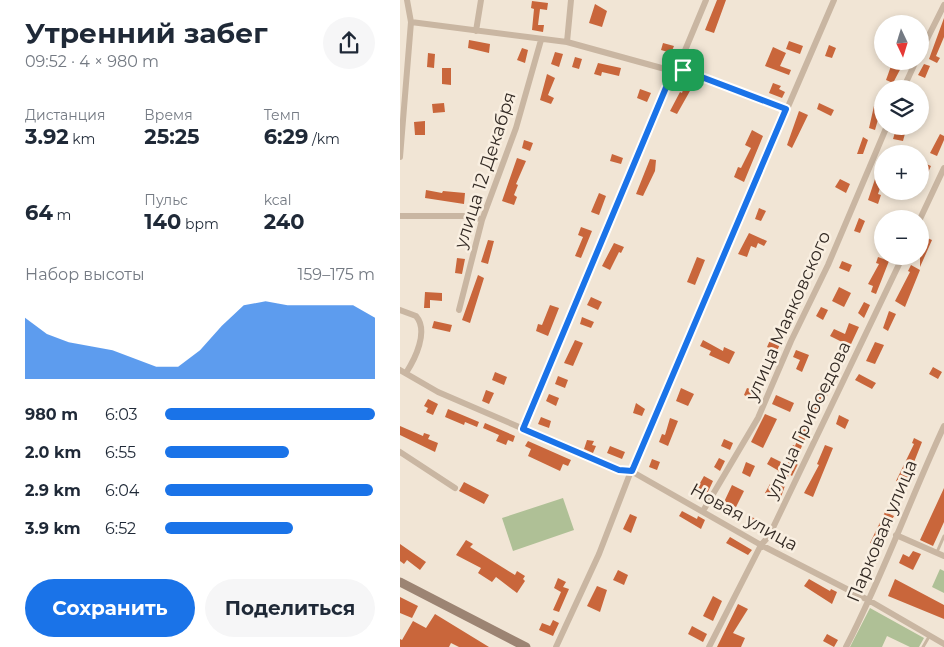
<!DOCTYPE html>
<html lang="ru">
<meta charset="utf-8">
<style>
body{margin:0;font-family:Montserrat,sans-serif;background:#f6f6f7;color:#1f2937;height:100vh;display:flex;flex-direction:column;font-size:19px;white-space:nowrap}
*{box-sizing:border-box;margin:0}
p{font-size:16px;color:#747a83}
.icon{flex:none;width:28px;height:28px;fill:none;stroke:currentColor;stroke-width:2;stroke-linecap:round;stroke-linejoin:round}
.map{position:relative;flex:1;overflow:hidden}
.side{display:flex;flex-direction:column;background:#fff;width:400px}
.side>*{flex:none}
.needle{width:32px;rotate:176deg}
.tools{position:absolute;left:474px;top:15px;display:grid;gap:10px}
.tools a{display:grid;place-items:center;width:55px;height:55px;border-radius:50%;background:#fff;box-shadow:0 2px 8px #0003;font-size:25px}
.pin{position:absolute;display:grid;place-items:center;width:42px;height:42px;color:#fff;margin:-21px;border-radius:10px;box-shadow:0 2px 8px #0006}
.round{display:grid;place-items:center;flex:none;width:52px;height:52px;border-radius:26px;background:#f6f6f7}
.headline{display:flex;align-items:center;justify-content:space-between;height:85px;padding:0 25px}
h1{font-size:28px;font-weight:700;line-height:38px}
.figures{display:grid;grid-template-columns:repeat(3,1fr);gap:8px;height:85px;padding:5px 25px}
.figures div{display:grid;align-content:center}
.figures b{font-size:21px;font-weight:700}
.figures small{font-size:14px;font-weight:400}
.figures p{font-size:14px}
.chart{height:140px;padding:10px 25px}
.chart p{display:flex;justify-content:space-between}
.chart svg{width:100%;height:90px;margin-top:5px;fill:#1a73e8;opacity:.7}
.button{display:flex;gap:10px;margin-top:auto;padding:10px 25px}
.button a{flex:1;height:58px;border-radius:30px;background:#1a73e8;color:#fff;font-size:20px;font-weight:700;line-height:58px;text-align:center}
.button a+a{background:#f6f6f7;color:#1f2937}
ul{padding:0 25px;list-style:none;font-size:16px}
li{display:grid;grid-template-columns:80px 60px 1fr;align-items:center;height:38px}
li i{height:12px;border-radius:6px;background:#1a73e8}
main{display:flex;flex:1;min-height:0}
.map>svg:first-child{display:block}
</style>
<main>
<section class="side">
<div class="headline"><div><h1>Утренний забег</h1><p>09:52 · 4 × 980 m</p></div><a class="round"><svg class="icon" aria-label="share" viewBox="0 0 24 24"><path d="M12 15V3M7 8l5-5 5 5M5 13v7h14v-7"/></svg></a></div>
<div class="figures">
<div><p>Дистанция</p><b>3.92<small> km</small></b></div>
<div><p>Время</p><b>25:25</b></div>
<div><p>Темп</p><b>6:29<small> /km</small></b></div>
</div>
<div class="figures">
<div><b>64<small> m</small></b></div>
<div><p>Пульс</p><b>140<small> bpm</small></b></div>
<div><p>kcal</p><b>240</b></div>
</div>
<div class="chart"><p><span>Набор высоты</span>159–175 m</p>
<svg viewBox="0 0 160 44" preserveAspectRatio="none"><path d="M0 44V14L10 22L20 26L30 28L40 30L50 34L60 38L70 38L80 30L90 18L100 8L110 6L120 8L130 8L140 8L150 8L160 14V44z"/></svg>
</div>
<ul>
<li><b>980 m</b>6:03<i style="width:100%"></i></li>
<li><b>2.0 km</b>6:55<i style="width:59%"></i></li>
<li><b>2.9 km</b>6:04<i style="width:99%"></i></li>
<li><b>3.9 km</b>6:52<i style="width:61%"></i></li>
</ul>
<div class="button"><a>Сохранить</a><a>Поделиться</a></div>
</section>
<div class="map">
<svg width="544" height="647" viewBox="0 0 544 647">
<rect width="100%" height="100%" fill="#f1e5d5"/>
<path fill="#afc096" d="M163,498L174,530L113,551L102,518Z
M540,569L544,571V593L532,587Z
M470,608L524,638L519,647H510L487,636L482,647H450Z"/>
<path fill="#c9663b" d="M317,0H326L314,33L305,30Z
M132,1L148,3L147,10L140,9L138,25H144L143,32L132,30L134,9L131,8Z
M195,4L207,11L202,27L189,23Z
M544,18V37L536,56L540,58L537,63L529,59Z
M69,40L90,44L89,53L68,48Z
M389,41L403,46L400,54L386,49Z
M263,43L274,46L271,53L261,50Z
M429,45L436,48L432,58L425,56Z
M373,47L386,53L380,66L391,70L389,75L365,66Z
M122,48L128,50L125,63L117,60Z
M155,52L163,54L159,67L151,64Z
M28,53L35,54L34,68L27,67Z
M175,57L182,59L179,69L172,67Z
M481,61H497L503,64L493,83L486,80L491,66Z
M198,63L221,68L219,76L202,72L201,76L194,74Z
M524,64L530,66L525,78L518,75Z
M42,68H51V85L42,84Z
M147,74L155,78L148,95L154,98L151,104L140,100Z
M286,80L295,82L277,114L270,111L280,92L282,93Z
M373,83L381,86L379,89L385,92L382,98L369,93Z
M240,89L251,93L247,102L237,98Z
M44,103L45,112L33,113L32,104Z
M419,103L434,110L431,116L417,109Z
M474,106L481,109L475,130L469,128Z
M399,111L408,115L392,148L387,145Z
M25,121V135H15L14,122Z
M497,126H507L503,141L493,139Z
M352,130L363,136L344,182L334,177L338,167L341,168L351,148L345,145Z
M540,134L544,136V140L537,156L530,153Z
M463,137L468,140L463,154H457Z
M124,140L133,143L130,151L122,148Z
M212,154L223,158L221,164L210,161Z
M117,158L126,161L116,184L118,185L114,195L117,197L114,205L102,201Z
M250,159L256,160L255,171L243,196L236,194Z
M524,163L531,166L520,190V172Z
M440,179L450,184L446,193L435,187Z
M475,179L482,182L478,194L481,195L478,204L468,200Z
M26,190L42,193L43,191L65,193L64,204L25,198Z
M199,193L206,196L199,215L191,212Z
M359,208L366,211L361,221L355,219Z
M459,218L465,221L460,233L454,231Z
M181,227L192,231L181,258L175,256L183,237L178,235Z
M349,233L367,241L364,246L358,243L356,248L351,246L347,257L338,254Z
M525,237L532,240L520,267V249Z
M88,240L94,241L88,264L81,262Z
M214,243L224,247L221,253L219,252L210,270L202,266Z
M297,257L305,260L295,285L287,282Z
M478,257L489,261L476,294L471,292L473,286L468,284L479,264L476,263Z
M57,258L65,259L62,274L55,273Z
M442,261L452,265L449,272L439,268Z
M511,265L520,270L505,307L495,301L510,272L508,271Z
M78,275L84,278L70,323L62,320Z
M439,287L451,293L444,307L432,301Z
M25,292L42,293V301L30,300V308H24Z
M191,297L202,302L198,310L187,305Z
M464,302L470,305L464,318L458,313Z
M150,305L159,308L148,336L136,331L138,324L142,325Z
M421,307L428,310L423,320L416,316Z
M489,311L496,314L488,331L483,328Z
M182,317L194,322L191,328L180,324Z
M34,321L52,325L50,332L32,328Z
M449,323L459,327L444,359L435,354L442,342L430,336L434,329L445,334Z
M371,338L381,342L377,351L367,347Z
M175,340L183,343L173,366L164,363Z
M303,340L323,351L324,347L335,352L329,364L309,355L311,351L300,346Z
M475,342L484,345L475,364L466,361Z
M396,350L409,355L402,372L396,369L400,360L393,357Z
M533,367L542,372L538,379L529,374Z
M95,372L107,377L104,385L92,380Z
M459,374L476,383L472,389L455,380Z
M158,376L168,380L165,388L155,384Z
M281,388L294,394L288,406L276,401Z
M347,388L356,391L352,399L344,395Z
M419,389L428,394L416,414L410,411Z
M86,390L94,393L89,404L82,401Z
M149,394L159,398L156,406L146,401Z
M376,395L394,403L390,412L372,404Z
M28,399L38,404L33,415L26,412L28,408L24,406Z
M236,403L245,409L242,416L233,413Z
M48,409L79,422L77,427L65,422L64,425L45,417Z
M365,414L377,419L363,448L351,442Z
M439,415L449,420L445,429L436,424Z
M141,417L151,421L149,428L138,424Z
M270,418L278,421L268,446L259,442L262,434L265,435Z
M405,420L412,423L395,462L398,464L392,476L389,474L380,500L365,493L370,484L373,485L379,471L367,464L371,457L387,465L393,452L390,451L393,445L395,446Z
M85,423L115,436L113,442L108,440L106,445L96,441L99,435L83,428Z
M0,426L23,436L24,433L30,435L28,439L38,443L35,452L0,435Z
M514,438L522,442L505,485L496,481L514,444L512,443Z
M324,439L333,443L330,450L321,446Z
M187,440L194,441L192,445L196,446L193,453L184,449Z
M128,441L171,460L168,466L163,464L160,471L128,456L131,449L125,446Z
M425,445L433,448L413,497L404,493L419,465L417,464Z
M210,446L225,452L222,459L207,453Z
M319,458L325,461L320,471L314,467Z
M252,459L260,462L257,470L249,467Z
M346,462L355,466L350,477L342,473Z
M304,476L313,481L306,496L296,490Z
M64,482L89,495L84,504L59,491Z
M332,485L344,491L336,507L324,502Z
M544,488V522L533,546L520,540Z
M282,511L297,519L298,516L305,520L301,529L279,516Z
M485,512L494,516L480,541L482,542L480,548L470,543Z
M230,514L237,517L231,533L223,529Z
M352,517L363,523L360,530L348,523Z
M330,537L352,550L348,555L326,543Z
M66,540L73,544L70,547L115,575L117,571L125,576L123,579L125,581L117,593L96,577L92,582L78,573L81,568L56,555Z
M0,544L26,562L20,570L7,560L4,564L0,561Z
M513,551L521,554L513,570L499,563L503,554L509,557Z
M218,570L228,575L224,585L213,580Z
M158,578L166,582L163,587L169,589L159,612L153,610L161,592L154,588Z
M409,579L430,591L431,589L437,592L432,604L404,586Z
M495,579L544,605V619L488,596Z
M197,586L207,590L200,612L187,606Z
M313,596L322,601L313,621L303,616Z
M0,597L18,606L12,618L0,613Z
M338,604L348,609L333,633L345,638L341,647H317Z
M35,614L89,647H59L51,643L49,647H0V639L2,640L13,621L26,628Z
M153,620L159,623L153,636L139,630L142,623L150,626Z
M292,626L307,634L303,642L288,634Z
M427,634L438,640L434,647L423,641Z"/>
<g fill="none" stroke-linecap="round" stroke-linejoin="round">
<path stroke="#c9b6a2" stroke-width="3" d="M537,552L544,536
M523,647L530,635"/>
<path stroke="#c9b6a2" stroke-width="6" d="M11,22L167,42L276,72
M76,31L81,0
M167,42L171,0
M520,53L544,5
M276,72L283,70L386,109
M503,89L516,61
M0,157L11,22L7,0
M0,216H72L82,220
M520,219L544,168
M0,310L16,316C29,331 15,359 6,373
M59,310L82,220L116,128L141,40
M0,370L38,392L219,470L231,471L361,545L470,601L544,644
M123,429L270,78L276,72L306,0
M0,452L55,488
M303,511L358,418L391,341L428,265L487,126
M496,535L544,556
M156,647L199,554L231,471L434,0
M309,647L361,545L369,536L503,256
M446,647C483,576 510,499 544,426"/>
<path stroke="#9c8473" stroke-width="9" d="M0,582L126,647"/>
</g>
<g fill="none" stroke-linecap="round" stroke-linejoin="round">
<defs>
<path id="route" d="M283,70L386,109L232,471L219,470L123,429L270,78Z"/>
</defs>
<use href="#route" stroke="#fff" stroke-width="10"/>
<use href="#route" stroke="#1a73e8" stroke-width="6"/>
</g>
<g text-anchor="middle" stroke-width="5" stroke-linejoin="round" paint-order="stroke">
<g font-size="18" fill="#332a24" stroke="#f9efe1">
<text transform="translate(85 170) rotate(-72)" y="6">улица 12 Декабря</text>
<text transform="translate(388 316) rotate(-66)" y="6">улица Маяковского</text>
<text transform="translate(408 420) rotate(-64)" y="6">улица Грибоедова</text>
<text transform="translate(344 517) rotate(29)" y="6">Новая улица</text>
<text transform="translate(482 531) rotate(-67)" y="6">Парковая улица</text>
</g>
</g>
</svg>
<div class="tools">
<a><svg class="needle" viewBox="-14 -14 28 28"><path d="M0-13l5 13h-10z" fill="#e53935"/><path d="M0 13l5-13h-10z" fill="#747a83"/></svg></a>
<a><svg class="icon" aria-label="layers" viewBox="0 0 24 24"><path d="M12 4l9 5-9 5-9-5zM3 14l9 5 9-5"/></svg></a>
<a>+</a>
<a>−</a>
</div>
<div class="pin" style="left:283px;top:70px;background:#1e9e55"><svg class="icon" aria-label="arrive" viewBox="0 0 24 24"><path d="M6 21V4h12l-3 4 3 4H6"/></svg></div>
</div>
</main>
